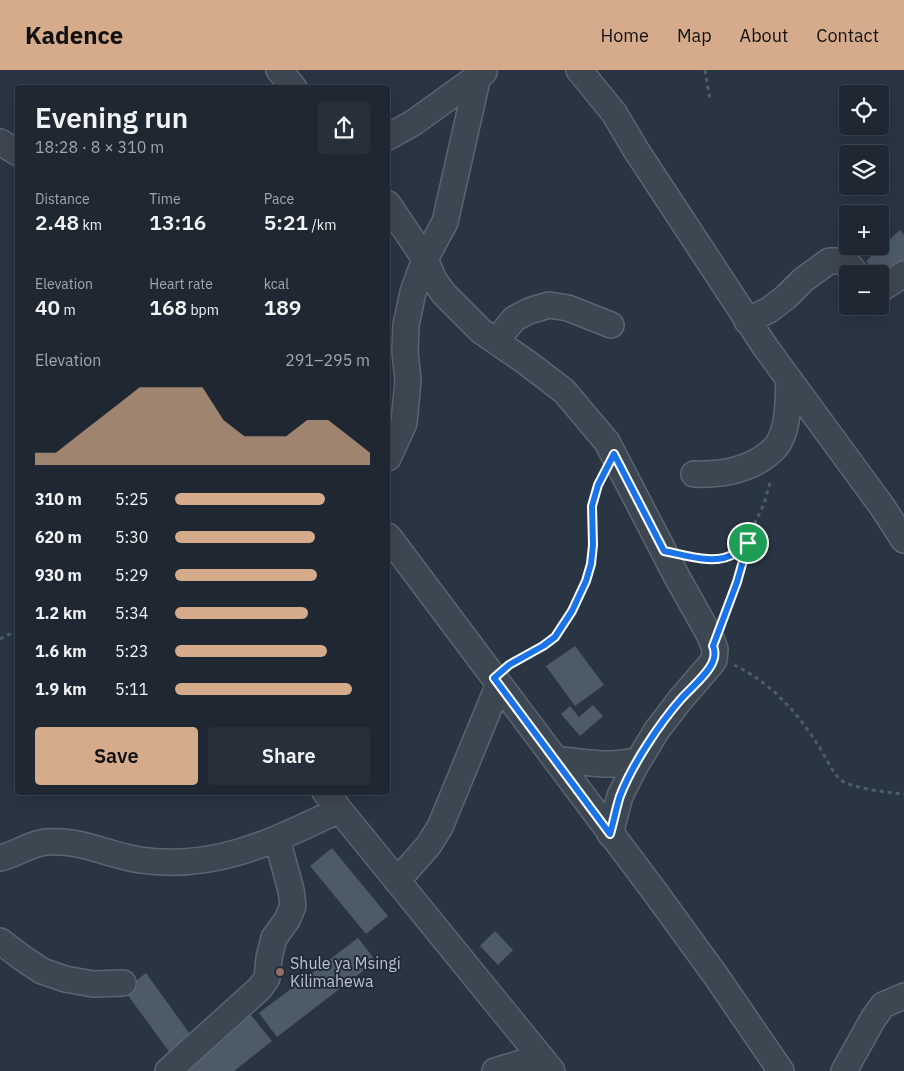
<!DOCTYPE html>
<meta charset="utf-8">
<style>
body{margin:0;font-family:"IBM Plex Sans",sans-serif;background:#27303a;color:#f1f3f6;height:100vh;display:flex;flex-direction:column;font-size:19px;white-space:nowrap}
*{box-sizing:border-box;margin:0}
p{font-size:16px;color:#a1a6ac}
.icon{flex:none;width:28px;height:28px;fill:none;stroke:currentColor;stroke-width:2;stroke-linecap:round;stroke-linejoin:round}
.map{position:relative;flex:1;overflow:hidden}
.panel{position:absolute;left:15px;top:15px;width:375px;height:710px;display:flex;flex-direction:column;background:#1f2832;border-radius:5px;box-shadow:0 5px 20px #0002,0 0 0 1px #3c444d}
.panel>*{flex:none}
.buttons{position:absolute;left:839px;top:15px;display:grid;gap:10px}
.buttons a{display:grid;place-items:center;width:50px;height:50px;border-radius:5px;background:#1f2832;box-shadow:0 5px 20px #0002,0 0 0 1px #3c444d;font-size:25px}
.pin{position:absolute;display:grid;place-items:center;width:42px;height:42px;color:#fff;margin:-21px;border:2px solid #fff;border-radius:50%;box-shadow:0 1px 5px #0007}
.round{display:grid;place-items:center;flex:none;width:52px;height:52px;border-radius:5px;background:#27303a}
.head{display:flex;align-items:center;justify-content:space-between;height:85px;padding:0 20px}
h1{font-size:28px;font-weight:600;line-height:38px}
.figures{display:grid;grid-template-columns:repeat(3,1fr);gap:8px;height:85px;padding:5px 20px}
.figures div{display:grid;align-content:center}
.figures b{font-size:21px;font-weight:600}
.figures small{font-size:14px;font-weight:400}
.figures p{font-size:14px}
.chart{height:140px;padding:10px 20px}
.chart p{display:flex;justify-content:space-between}
.chart svg{width:100%;height:90px;margin-top:5px;fill:#d6ab8b;opacity:.7}
.action{display:flex;gap:10px;margin-top:auto;padding:10px 20px}
.action a{flex:1;height:58px;border-radius:5px;background:#d6ab8b;color:#111;font-size:20px;font-weight:600;line-height:58px;text-align:center}
.action a+a{background:#27303a;color:#f1f3f6}
ul{padding:0 20px;list-style:none;font-size:16px}
li{display:grid;grid-template-columns:80px 60px 1fr;align-items:center;height:38px}
li i{height:12px;border-radius:6px;background:#d6ab8b}
header{display:flex;align-items:center;gap:30px;box-sizing:border-box;height:70px;padding:0 25px;background:#d6ab8b;color:#111}
header strong{font-size:24px}
nav{display:flex;gap:28px;margin-inline-start:auto;font-size:18px}
.map>svg:first-child{display:block}
</style>
<header>
<strong>Kadence</strong>
<nav><a>Home</a><a>Map</a><a>About</a><a>Contact</a></nav>
</header>
<div class="map">
<svg width="904" height="1001" viewBox="0 0 904 1001">
<rect width="100%" height="100%" fill="#293543"/>
<path fill="#4d5b68" d="M900,160L904,165V194L880,206V204H878L866,191Z
M575,576L604,615L575,636L546,596Z
M593,635L603,646L580,666L561,644L570,636L579,647Z
M332,778L388,846L366,864L310,796Z
M495,861L513,880L498,895L480,876Z
M358,868L376,891L277,967L259,943Z
M146,903L195,971L173,987L124,920Z
M250,944L272,971L234,1001H182L180,999Z"/>
<g fill="none" stroke-linecap="round" stroke-linejoin="round">
<defs>
<path id="minor" d="M279,0L294,18
M579,0L614,43L636,80L766,278L881,435L904,470
M388,67L413,53L484,2
M0,72L18,83
M388,134L425,189L434,210L444,224L481,261L526,292L564,321L607,372L677,507L710,566L715,579L714,590L711,594L680,630L657,660L634,698L620,726L610,764
M880,218L884,217L904,204
M747,251L769,240L786,227L803,210L829,191H842L849,195L856,204
M496,271L514,249L529,241L549,235L568,238L611,255
M388,388L404,353L408,311L405,281L406,255L413,222L425,189L445,152L478,6
M694,404C720,405 746,401 767,385C772,381 778,376 780,370C789,354 788,327 789,309
M388,466L655,822L716,906L781,1001
M555,689C582,692 611,698 638,690
M325,722L552,1001
M0,788C16,785 30,773 47,772C79,769 108,785 140,790C215,801 274,771 339,740
M397,811L428,776L440,757L499,614
M0,871L21,887L42,901L65,909L93,914L123,913
M168,1001L260,918L267,908L269,888L274,868L287,850L293,836L291,820L277,769
M495,1001L541,987
M844,1001L873,949L883,935L904,926"/>
</defs>
<use href="#minor" stroke="#5b6570" stroke-width="28"/>
<path stroke="#495f60" stroke-width="3" stroke-dasharray="4 4" stroke-linecap="butt" d="M705,0L710,30
M691,486C718,491 726,492 747,473
M725,545L737,512L749,465L764,434L771,409
M0,569L18,560
M512,594C526,586 542,579 554,568C557,564 560,559 563,555C579,531 593,503 593,473C592,451 590,430 600,410
M734,595C770,612 797,642 818,675C825,685 832,703 841,710C850,718 891,723 904,724"/>
<use href="#minor" stroke="#3d4752" stroke-width="25"/>
</g>
<g fill="none" stroke-linecap="round" stroke-linejoin="round">
<defs>
<path id="route" d="M614,384L664,481C685,485 717,496 735,483C740,481 744,476 748,473L737,512L713,576C715,580 715,587 713,591C709,603 690,619 681,629C659,654 632,695 620,726C616,738 614,751 610,764L494,608L509,595L543,576L555,567L572,541L586,511L591,494L593,475L592,436L598,415Z"/>
</defs>
<use href="#route" stroke="#fff" stroke-width="10"/>
<use href="#route" stroke="#1a73e8" stroke-width="6"/>
</g>
<circle fill="#8d6e63" stroke="#222c38" stroke-width="2" cx="280" cy="902" r="5"/>
<g text-anchor="middle" stroke-width="4" stroke-linejoin="round" paint-order="stroke">
<g font-size="16" fill="#bac2cc" stroke="#222c38" text-anchor="start">
<text x="290" y="899">Shule ya Msingi<tspan x="290" dy="18">Kilimahewa</tspan></text>
</g>
</g>
</svg>
<div class="buttons">
<a><svg class="icon" aria-label="locate" viewBox="0 0 24 24"><circle cx="12" cy="12" r="6"/><path d="M12 2v4M12 18v4M2 12h4M18 12h4"/></svg></a>
<a><svg class="icon" aria-label="layers" viewBox="0 0 24 24"><path d="M12 4l9 5-9 5-9-5zM3 14l9 5 9-5"/></svg></a>
<a>+</a>
<a>−</a>
</div>
<div class="pin" style="left:748px;top:473px;background:#1e9e55"><svg class="icon" aria-label="arrive" viewBox="0 0 24 24"><path d="M6 21V4h12l-3 4 3 4H6"/></svg></div>
<section class="panel">
<div class="head"><div><h1>Evening run</h1><p>18:28 · 8 × 310 m</p></div><a class="round"><svg class="icon" aria-label="share" viewBox="0 0 24 24"><path d="M12 15V3M7 8l5-5 5 5M5 13v7h14v-7"/></svg></a></div>
<div class="figures">
<div><p>Distance</p><b>2.48<small> km</small></b></div>
<div><p>Time</p><b>13:16</b></div>
<div><p>Pace</p><b>5:21<small> /km</small></b></div>
</div>
<div class="figures">
<div><p>Elevation</p><b>40<small> m</small></b></div>
<div><p>Heart rate</p><b>168<small> bpm</small></b></div>
<div><p>kcal</p><b>189</b></div>
</div>
<div class="chart"><p><span>Elevation</span>291–295 m</p>
<svg viewBox="0 0 160 44" preserveAspectRatio="none"><path d="M0 44V38L10 38L20 30L30 22L40 14L50 6L60 6L70 6L80 6L90 22L100 30L110 30L120 30L130 22L140 22L150 30L160 38V44z"/></svg>
</div>
<ul>
<li><b>310 m</b>5:25<i style="width:77%"></i></li>
<li><b>620 m</b>5:30<i style="width:72%"></i></li>
<li><b>930 m</b>5:29<i style="width:73%"></i></li>
<li><b>1.2 km</b>5:34<i style="width:68%"></i></li>
<li><b>1.6 km</b>5:23<i style="width:78%"></i></li>
<li><b>1.9 km</b>5:11<i style="width:91%"></i></li>
</ul>
<div class="action"><a>Save</a><a>Share</a></div>
</section>
</div>
